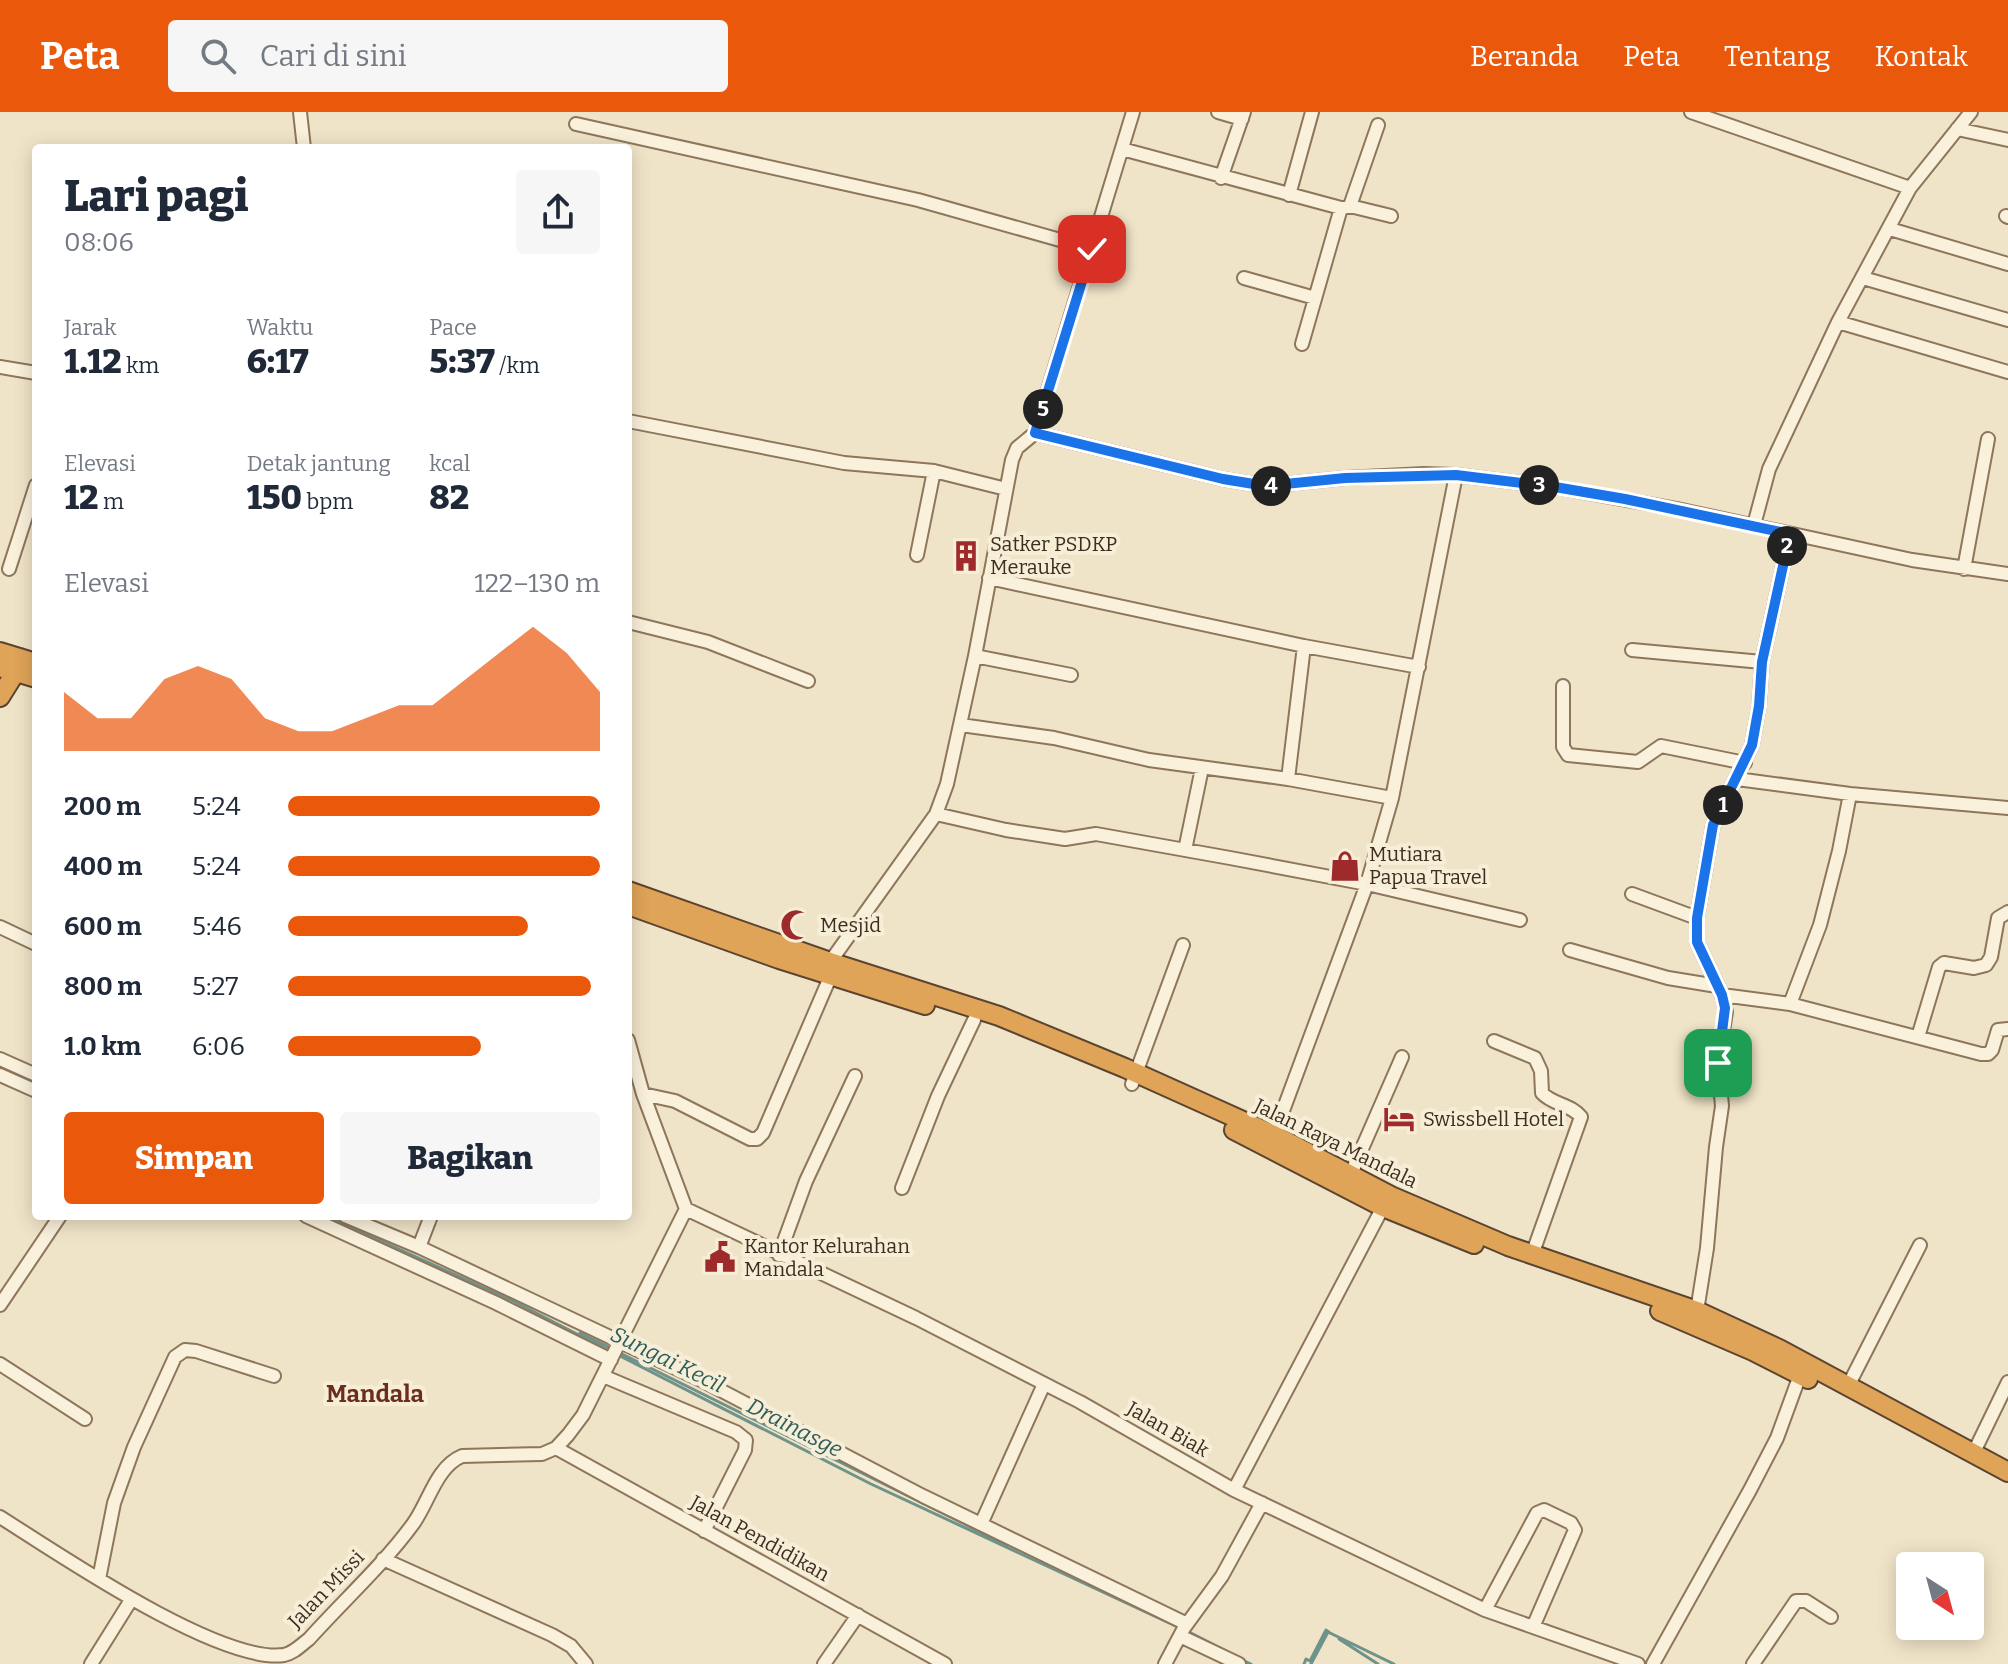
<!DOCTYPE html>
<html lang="id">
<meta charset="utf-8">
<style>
body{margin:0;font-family:Bitter,serif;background:#f6f6f7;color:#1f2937;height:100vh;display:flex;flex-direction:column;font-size:30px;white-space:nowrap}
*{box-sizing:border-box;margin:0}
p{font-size:26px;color:#747a83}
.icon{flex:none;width:44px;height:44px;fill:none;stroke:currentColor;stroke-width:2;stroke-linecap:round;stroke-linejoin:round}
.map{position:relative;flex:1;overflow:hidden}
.panel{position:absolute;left:32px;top:32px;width:600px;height:1076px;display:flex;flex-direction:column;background:#fff;border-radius:8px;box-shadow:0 4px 20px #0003}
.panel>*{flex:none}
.needle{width:52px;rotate:144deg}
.buttons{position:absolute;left:1896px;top:1440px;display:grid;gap:16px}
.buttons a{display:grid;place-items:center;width:88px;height:88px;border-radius:8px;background:#fff;box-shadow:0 4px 20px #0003;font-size:40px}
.pin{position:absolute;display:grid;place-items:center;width:68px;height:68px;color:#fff;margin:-34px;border-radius:16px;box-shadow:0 4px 12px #0006}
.km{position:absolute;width:40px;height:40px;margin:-20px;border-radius:50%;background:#222;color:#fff;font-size:22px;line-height:40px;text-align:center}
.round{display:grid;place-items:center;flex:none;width:84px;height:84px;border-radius:8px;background:#f6f6f7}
.overview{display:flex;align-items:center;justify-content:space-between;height:136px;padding:0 32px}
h1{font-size:44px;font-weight:800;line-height:60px}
.metrics{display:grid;grid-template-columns:repeat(3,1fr);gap:12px;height:136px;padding:8px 32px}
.metrics div{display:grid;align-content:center}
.metrics b{font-size:34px;font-weight:800}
.metrics small{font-size:22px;font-weight:400}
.metrics p{font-size:22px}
.chart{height:224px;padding:16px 32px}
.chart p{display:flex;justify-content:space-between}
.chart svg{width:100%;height:144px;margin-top:8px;fill:#ea580c;opacity:.7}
.cta{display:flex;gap:16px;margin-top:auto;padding:16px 32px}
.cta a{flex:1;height:92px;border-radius:8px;background:#ea580c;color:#fff;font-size:32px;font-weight:800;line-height:92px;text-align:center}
.cta a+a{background:#f6f6f7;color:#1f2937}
ul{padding:0 32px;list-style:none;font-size:26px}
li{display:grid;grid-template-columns:128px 96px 1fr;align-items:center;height:60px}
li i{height:20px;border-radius:10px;background:#ea580c}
header{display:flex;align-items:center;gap:48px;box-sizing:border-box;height:112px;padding:0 40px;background:#ea580c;color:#fff}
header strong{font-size:38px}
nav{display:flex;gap:44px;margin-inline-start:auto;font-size:28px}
.search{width:560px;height:72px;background:#f6f6f7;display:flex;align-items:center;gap:20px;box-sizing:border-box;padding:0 28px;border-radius:8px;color:#747a83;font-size:30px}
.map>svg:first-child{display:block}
</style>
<header>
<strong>Peta</strong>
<div class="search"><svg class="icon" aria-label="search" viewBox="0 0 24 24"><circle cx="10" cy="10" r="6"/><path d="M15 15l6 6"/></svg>Cari di sini</div>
<nav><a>Beranda</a><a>Peta</a><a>Tentang</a><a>Kontak</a></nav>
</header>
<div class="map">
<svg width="2008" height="1552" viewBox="0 0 2008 1552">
<rect width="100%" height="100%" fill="#f0e4c8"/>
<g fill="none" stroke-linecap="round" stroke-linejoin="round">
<path stroke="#6f938a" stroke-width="3" d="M0,954L36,971
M326,1104L511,1188L612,1240
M580,1221L613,1237
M620,1241L1007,1433
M618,1243L871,1372L1180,1516
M1187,1519L1226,1539
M1339,1527L1378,1552
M1240,1547L1251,1552
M1304,1552L1306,1547L1310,1549L1326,1518L1330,1521
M1311,1552L1328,1520L1394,1552"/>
<defs>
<path id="minor" d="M300,0L304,36
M1218,0L1242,7
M1691,0L1910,76
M576,12L918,88L1092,137
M1957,17L2008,28
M1122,37L1341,96L1302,232
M1221,66L1244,0
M1289,83L1312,0
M1350,94L1378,13
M1343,96L1350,94L1391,104
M2006,104L2008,105
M1890,117L2008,152
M1244,166L1315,186
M1863,166L2008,208
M1838,210L2008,260
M0,255L36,261
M628,309L844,351L934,359L1006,377
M1035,321L1133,0
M1754,413L1769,357L1838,210L1910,76L1971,0
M917,443L934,359
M9,457L36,373
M1964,457L1988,327
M989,466L1304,534L1419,555
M628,510L708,530L808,569
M1632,538L1762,550
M975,544L1071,563
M1563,574V635L1568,643L1638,650L1661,634L1745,651
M961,613L1054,626L1149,648L1288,667L1392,686
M1288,667L1304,534
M1737,667L1850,682L2008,696
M936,702L1006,718L1065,727L1096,722L1230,746L1367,772L1520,808
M1185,738L1202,656
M1632,782L1697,806
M0,815L36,832
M1570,838L1668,866L1717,874
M830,850L936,702L947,672L975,544L1012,348L1017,336L1035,321L1223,367L1266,374L1345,366L1424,362L1456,363L1555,375L1677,397L1912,448L2008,462
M1722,883L1790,892L1981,942H1988L1992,938L1998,918L2008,917
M1790,892L1820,813L1839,739L1850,682
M1918,925L1939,855L1944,851L1974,856L1986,853L1991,845L1998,806L2008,800
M1494,929L1535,946L1541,959L1542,981C1553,993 1571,992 1581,1005L1532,1143
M0,947L36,963
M0,963L36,979
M1132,972L1183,833
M643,982L675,989L750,1027H757L763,1021L831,863
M1274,1023L1367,772L1392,686L1456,363
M1350,1064L1402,945
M902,1076L938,984L974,908
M686,1097L916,1206L1080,1290L1234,1378L1485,1498L1638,1552
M306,1104L496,1191L611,1248
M345,1104L419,1135
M431,1104L419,1135L701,1268L923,1384L1187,1512
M779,1143L806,1069L855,964
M0,1193L60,1104
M1697,1199L1707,1136L1716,1035L1722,994L1718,951L1726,900L1722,883L1697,830V806L1713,713L1752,633L1759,594L1762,550L1790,422
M0,1252L85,1307
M603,1264L736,1320L746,1328L745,1338L704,1419
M1848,1274L1920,1133
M556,1336L945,1552
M1974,1340L2008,1270
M1234,1378L1383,1095
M0,1405C57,1441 219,1552 284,1543C294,1541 301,1533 309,1527C343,1489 383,1453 413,1412C429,1390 436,1355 462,1344L542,1342L556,1336L568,1323L583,1303L686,1097L643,982L628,928
M981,1412L1044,1272
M383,1447L552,1523L571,1534L586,1552
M99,1467L114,1391L134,1335L175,1245L185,1238L196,1239L274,1264
M1485,1498L1537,1401L1544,1398L1571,1411L1575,1418L1533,1515
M1180,1524L1239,1552
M91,1552L131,1488
M824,1552L858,1503
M1165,1552L1184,1516L1222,1464L1262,1391
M1653,1552L1750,1378L1777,1326L1800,1263
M1753,1552L1796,1489H1806L1831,1505"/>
<path id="highway" d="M0,540L36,551
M0,555L36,566
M0,585L15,561L20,546
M628,779L830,850L999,904L1125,956L1274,1023L1391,1084L1508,1134L1697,1199L1779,1237L2008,1360
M628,793L779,847L925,893
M1234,1018L1383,1095L1474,1132
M1660,1199L1753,1239L1808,1267"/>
</defs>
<use href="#minor" stroke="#8d765c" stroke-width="16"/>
<use href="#highway" stroke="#5b4430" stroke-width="22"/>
<use href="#minor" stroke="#faf1dc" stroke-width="12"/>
<use href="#highway" stroke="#e0a458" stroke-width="18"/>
</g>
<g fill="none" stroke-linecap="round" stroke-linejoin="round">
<defs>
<path id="route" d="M1092,137L1035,321L1223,367L1266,374L1345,366L1456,363L1555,375L1625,387L1790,422L1762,550L1759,594L1752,633L1713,713L1697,806V830L1722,883L1725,896L1718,951"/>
</defs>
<use href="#route" stroke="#fff" stroke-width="16"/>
<use href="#route" stroke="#1a73e8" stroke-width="10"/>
</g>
<defs>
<symbol id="building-bare" viewBox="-9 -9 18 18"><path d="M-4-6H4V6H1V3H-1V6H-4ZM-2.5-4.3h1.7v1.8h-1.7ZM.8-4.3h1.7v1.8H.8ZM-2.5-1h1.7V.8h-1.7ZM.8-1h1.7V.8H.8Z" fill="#9e2a2b" stroke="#f7eed8" stroke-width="2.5" paint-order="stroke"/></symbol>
<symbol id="shop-bare" viewBox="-9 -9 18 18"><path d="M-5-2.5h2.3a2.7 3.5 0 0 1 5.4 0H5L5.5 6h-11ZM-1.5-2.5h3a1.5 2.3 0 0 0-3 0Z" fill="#9e2a2b" stroke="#f7eed8" stroke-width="2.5" paint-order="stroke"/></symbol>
<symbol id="mosque-bare" viewBox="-9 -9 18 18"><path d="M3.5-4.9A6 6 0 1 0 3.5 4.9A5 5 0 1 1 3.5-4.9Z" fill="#9e2a2b" stroke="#f7eed8" stroke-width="2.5" paint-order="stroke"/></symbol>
<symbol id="hotel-bare" viewBox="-9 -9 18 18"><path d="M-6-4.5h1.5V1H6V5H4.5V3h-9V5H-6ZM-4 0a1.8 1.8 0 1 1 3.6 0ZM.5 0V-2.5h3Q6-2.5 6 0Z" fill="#9e2a2b" stroke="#f7eed8" stroke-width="2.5" paint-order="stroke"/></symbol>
<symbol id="civic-bare" viewBox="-9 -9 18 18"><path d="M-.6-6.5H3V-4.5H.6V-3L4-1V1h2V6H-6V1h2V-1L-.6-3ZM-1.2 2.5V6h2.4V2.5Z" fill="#9e2a2b" stroke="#f7eed8" stroke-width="2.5" paint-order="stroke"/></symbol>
</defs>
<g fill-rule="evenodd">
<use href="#building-bare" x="944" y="422" width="44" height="44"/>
<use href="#shop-bare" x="1323" y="732" width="44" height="44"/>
<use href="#mosque-bare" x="774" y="791" width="44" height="44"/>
<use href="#hotel-bare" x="1377" y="985" width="44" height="44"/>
<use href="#civic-bare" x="698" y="1123" width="44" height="44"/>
</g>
<g text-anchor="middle" stroke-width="8" stroke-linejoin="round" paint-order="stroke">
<g font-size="20" fill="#3d2e20" stroke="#f7eed8" text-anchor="start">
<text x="990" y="439">Satker PSDKP<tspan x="990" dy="23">Merauke</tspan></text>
<text x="1369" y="749">Mutiara<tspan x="1369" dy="23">Papua Travel</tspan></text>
<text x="820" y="820">Mesjid</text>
<text x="1423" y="1014">Swissbell Hotel</text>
<text x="744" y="1141">Kantor Kelurahan<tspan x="744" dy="23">Mandala</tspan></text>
</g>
<g font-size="20" fill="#3d2e20" stroke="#f7eed8">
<text transform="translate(1336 1031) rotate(26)" y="7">Jalan Raya Mandala</text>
<text transform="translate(1168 1317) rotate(30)" y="7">Jalan Biak</text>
<text transform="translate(760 1426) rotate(29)" y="7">Jalan Pendidikan</text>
<text transform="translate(326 1477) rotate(-46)" y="7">Jalan Missi</text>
</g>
<g font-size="22" font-style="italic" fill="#2f5d5a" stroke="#f7eed8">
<text transform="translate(668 1247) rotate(26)" y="8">Sungai Kecil</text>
<text transform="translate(795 1315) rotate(27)" y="8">Drainasge</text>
</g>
<g font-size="24" font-weight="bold" fill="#6b2e1e" stroke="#f7eed8">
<text x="375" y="1290">Mandala</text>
</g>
</g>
</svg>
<div class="buttons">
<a><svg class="needle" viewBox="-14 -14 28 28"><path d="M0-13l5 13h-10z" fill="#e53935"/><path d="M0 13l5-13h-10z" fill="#747a83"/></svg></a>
</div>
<div class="pin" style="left:1718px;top:951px;background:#1e9e55"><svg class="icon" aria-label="arrive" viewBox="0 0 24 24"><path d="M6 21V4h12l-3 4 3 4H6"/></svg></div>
<div class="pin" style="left:1092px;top:137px;background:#d93025"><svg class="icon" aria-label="check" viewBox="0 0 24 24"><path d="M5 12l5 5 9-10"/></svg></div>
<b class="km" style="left:1723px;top:693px">1</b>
<b class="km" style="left:1787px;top:434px">2</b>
<b class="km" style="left:1539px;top:373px">3</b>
<b class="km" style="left:1271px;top:374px">4</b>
<b class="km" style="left:1043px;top:297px">5</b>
<section class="panel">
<div class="overview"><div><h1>Lari pagi</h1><p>08:06</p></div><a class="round"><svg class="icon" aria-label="share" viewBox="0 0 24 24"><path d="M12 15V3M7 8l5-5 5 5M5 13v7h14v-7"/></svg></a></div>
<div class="metrics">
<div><p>Jarak</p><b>1.12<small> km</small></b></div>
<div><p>Waktu</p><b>6:17</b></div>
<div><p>Pace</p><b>5:37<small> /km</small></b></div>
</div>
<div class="metrics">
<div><p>Elevasi</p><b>12<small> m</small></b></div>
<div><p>Detak jantung</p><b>150<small> bpm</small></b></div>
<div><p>kcal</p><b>82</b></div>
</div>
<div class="chart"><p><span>Elevasi</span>122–130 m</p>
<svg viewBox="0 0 160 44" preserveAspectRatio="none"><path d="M0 44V26L10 34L20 34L30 22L40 18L50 22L60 34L70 38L80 38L90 34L100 30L110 30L120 22L130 14L140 6L150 14L160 26V44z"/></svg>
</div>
<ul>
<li><b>200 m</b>5:24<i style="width:100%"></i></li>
<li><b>400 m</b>5:24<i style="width:100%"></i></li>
<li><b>600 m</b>5:46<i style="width:77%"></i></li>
<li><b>800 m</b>5:27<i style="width:97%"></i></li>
<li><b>1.0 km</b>6:06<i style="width:62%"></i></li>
</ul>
<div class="cta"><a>Simpan</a><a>Bagikan</a></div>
</section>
</div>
